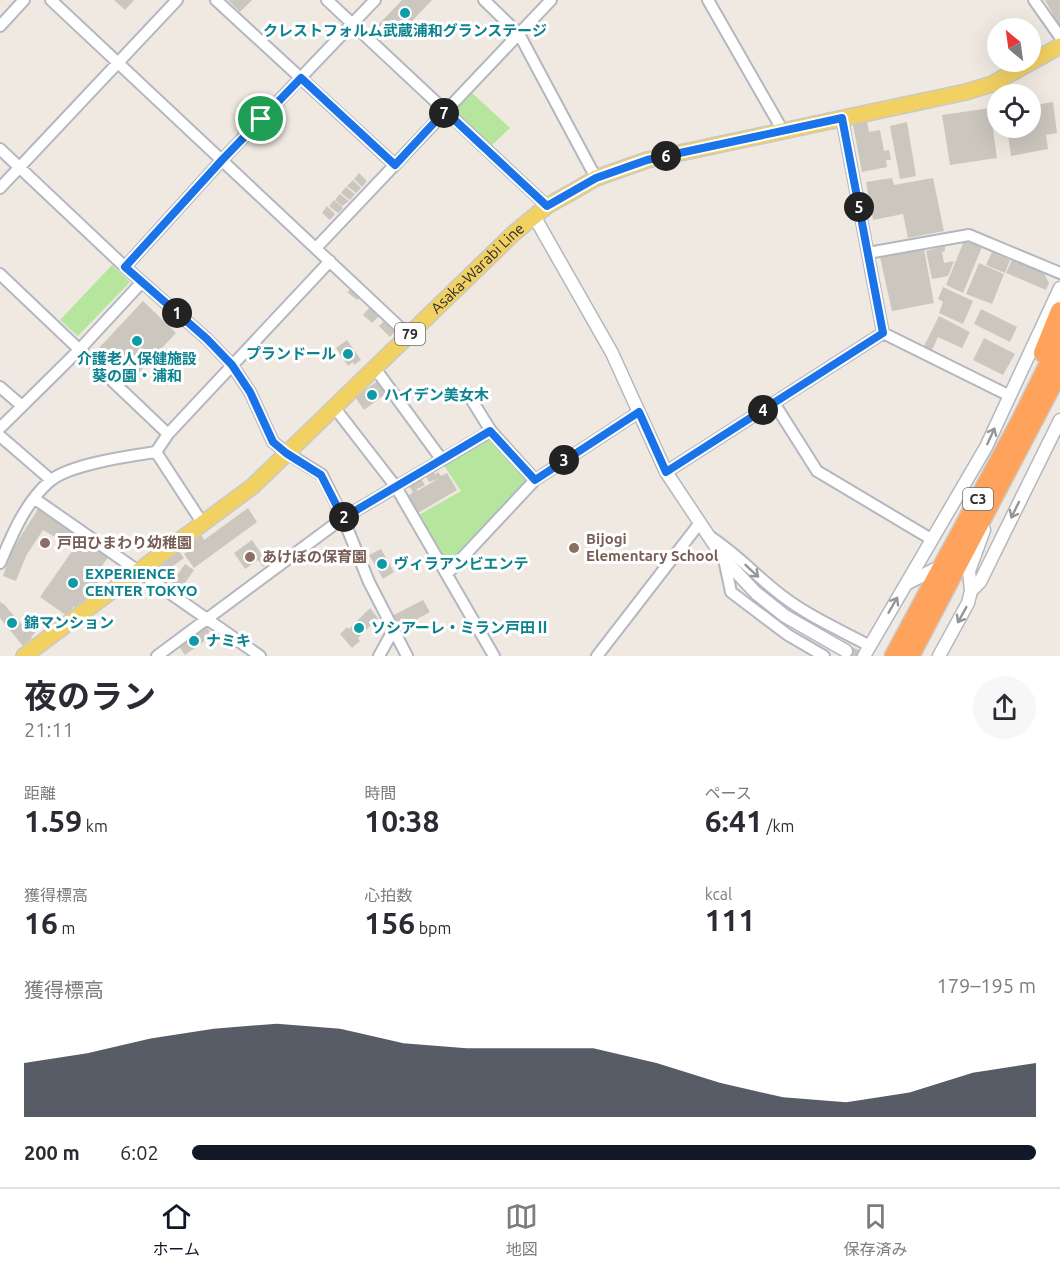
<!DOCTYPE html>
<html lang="ja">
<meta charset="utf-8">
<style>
body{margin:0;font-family:Ubuntu,"Noto Sans JP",sans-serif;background:#f7f7f7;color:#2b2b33;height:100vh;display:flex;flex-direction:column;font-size:22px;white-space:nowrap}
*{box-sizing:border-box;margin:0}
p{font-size:20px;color:#7c7c81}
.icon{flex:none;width:33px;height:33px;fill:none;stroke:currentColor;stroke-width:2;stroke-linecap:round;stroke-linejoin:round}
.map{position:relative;height:656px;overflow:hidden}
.side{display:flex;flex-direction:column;background:#fff;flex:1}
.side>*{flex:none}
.needle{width:39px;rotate:331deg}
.buttons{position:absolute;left:987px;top:18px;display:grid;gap:12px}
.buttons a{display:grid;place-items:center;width:54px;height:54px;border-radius:50%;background:#fff;box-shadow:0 6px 24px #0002;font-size:30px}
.pin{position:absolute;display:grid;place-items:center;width:51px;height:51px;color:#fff;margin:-26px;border:3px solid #fff;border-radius:50%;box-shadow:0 2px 6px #0007}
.km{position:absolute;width:30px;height:30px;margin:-15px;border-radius:50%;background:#222;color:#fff;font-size:16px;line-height:30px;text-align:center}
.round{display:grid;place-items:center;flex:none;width:63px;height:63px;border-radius:32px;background:#f7f7f7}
.head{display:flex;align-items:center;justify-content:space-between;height:102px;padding:0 24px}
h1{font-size:33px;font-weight:700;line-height:45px}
.figures{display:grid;grid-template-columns:repeat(3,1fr);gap:9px;height:102px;padding:6px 24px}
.figures div{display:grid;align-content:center}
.figures b{font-size:30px;font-weight:700}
.figures small{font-size:16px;font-weight:400}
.figures p{font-size:16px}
.chart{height:168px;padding:12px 24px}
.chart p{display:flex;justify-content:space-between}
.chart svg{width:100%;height:108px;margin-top:6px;fill:#111827;opacity:.7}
ul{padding:0 24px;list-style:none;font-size:20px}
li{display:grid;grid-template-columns:96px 72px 1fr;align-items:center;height:45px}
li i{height:15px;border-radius:8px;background:#111827}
.tab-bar{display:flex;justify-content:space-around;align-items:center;height:84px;border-top:2px solid #e1e1e2;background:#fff;font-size:16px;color:#7c7c81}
.tab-bar a{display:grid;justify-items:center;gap:3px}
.tab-bar .current{color:#111827}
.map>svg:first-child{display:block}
</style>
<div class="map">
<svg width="1060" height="656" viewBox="0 0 1060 656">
<rect width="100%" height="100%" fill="#efe9e1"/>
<path fill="#b6e59e" d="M469,90L510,128L491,146L451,109Z
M112,265L130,282L78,336L60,320Z
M486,438H492L526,476V482L451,564H445L417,516L461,491L443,464Z"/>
<path fill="#cbc7bf" d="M114,0H134L125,10Z
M228,0H252L240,12Z
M402,0H432L394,40L378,25Z
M1045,0H1060V27Z
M1014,86L1015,94H1001L1000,89Z
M1053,102L1057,133L1046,135L1048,149L1011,156L1007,128H1030V106Z
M990,108L997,158L950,165L942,115Z
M867,121L869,132L880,130L884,151L889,150L891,160H886L887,167L862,172L853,125Z
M907,122L916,176L900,179L890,126Z
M359,173L367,181L362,187L354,179Z
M892,178L894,185L933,178L944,231L908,238L903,214L873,220L866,182Z
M353,180L361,188L356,193L347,186Z
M346,187L355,194L350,200L341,193Z
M340,194L349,201L342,206L335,200Z
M334,200L343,208L338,213L329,206Z
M327,206L335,214L330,220L322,213Z
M964,241L969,243L970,241L982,247L963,293L946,285Z
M945,246V251L942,252L944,263L954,261L948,276L932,279L926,251Z
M924,249L934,303L892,311L880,257Z
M992,252L1010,260L1005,273L986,265Z
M1012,260L1044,273L1049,283L1046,290L1006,273Z
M979,263L1004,274L992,304L966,294Z
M943,287L973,301L963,324L939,313L943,302L938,299Z
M352,289L360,297L357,300L347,292Z
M143,301L176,333L132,380L98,349Z
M370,307L379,316L372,323L363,315Z
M981,309L1017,327L1010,342L974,324Z
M939,316L970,332L962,348L938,337L932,350L924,346Z
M385,320L396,331L390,337L379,326Z
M984,338L1015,354L1003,375L973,360Z
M347,340L361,360L354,365L353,362L348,366L336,348Z
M379,380L388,392L364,410L355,397Z
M433,470L435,474L438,472L441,476L447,473L457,490L418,513L408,496L413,492L409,486L414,484L413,482L420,477L425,485L417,489V491L438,479L429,482L425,475Z
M248,508L257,522L194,568L184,554L192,549L189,543L201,534L204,540Z
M38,509L72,531L64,542L43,530L26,556L16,581L3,576L12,550Z
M82,537L109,556L102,566L107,569L78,610L74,606L67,616L40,597Z
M252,540L268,563L263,567L258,560L245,569L234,553Z
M381,549L394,572L383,579L369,555Z
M178,550L184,558L162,574L156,565Z
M185,564L194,570L178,593L169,587Z
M423,600L430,612L399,629L392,616Z
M0,601L2,604L3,603L27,631L31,628L35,633L31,637L32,638L23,646L0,618Z
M370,608L378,618L358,638L360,641L352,648L340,634L347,627L349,629Z
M205,625L210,632L208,633L210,637L185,655L178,645Z"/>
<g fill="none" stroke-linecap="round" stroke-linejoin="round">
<path stroke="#c8c4bd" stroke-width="12" stroke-dasharray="12 6" stroke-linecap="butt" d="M846,651L857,656"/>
<defs>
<path id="minor" d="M51,0L408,335
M216,0L395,165
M327,0L547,206
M484,0L519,34L596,178
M708,0L783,131
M1034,0L1060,37
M0,26L24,0
M842,118L883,333L1010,396
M0,149L125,267L207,339L232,365L250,392L273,442L287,453L322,475L343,518L369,582L407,656
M0,188L177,0
M316,248L551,0
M868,253L969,235L1060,273
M125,267L222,160L375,0
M0,274L168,434
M374,367L442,460
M0,387L22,406
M468,394L491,431
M774,403L817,471L931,539
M334,407L396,487L494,656
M0,428L79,350L142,282
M0,436L51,480
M156,452L168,434L330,261
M666,472L883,333
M35,499L260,656
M709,536C736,553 756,576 781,595C808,616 840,630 870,646
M724,559L731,592L788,635L824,656
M0,563C12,535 26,501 50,481C70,464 130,456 156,452L203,524
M447,574L535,480L639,412
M157,656L343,518L491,431L535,480
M379,656L394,629
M597,656L699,524"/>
<path id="tertiary" d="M534,216L612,353L666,472L724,559L756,593L785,616L846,651
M906,584L935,569
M971,591L980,582L1060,420
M864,656L986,447L1060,288
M939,656L968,603L971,591L969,571L984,530"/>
<g id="primary">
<path id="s1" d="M24,656L253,486L514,233L547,206L572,192L596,178L647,160L966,92L992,84L1060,46"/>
</g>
<path id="motorway" d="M1043,353L1060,311
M894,656L1020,422L1060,341
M910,656L1060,370"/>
</defs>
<use href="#minor" stroke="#b4b7c1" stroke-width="14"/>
<use href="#tertiary" stroke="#b4b7c1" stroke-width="15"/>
<use href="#primary" stroke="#c9c9c9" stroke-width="18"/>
<use href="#motorway" stroke="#c9c9c9" stroke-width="21"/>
<use href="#minor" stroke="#fff" stroke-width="10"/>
<use href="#tertiary" stroke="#fff" stroke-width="12"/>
<use href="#primary" stroke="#f2d163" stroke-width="15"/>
<use href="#motorway" stroke="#ffa35c" stroke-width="18"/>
</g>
<defs><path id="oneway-shaft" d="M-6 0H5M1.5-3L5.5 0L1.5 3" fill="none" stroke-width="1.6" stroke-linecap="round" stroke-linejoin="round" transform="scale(1.5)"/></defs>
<g stroke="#969696">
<use href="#oneway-shaft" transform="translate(991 436) rotate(-65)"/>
<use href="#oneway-shaft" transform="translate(1015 510) rotate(116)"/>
<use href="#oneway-shaft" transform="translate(752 571) rotate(43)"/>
<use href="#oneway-shaft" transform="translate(893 605) rotate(-60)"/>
<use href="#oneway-shaft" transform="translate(962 615) rotate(119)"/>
</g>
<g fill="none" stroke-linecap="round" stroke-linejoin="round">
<defs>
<path id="route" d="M301,78L395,165L445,111L547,206L596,178L647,160L842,118L883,333L666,472L639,412L535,480L490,431L343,518L321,475L286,453L273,442L250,392L232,365L207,339L125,267L222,160Z"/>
</defs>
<use href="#route" stroke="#fff" stroke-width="12"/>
<use href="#route" stroke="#1a73e8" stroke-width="8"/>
</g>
<g fill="#0f9aa8" stroke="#fff" stroke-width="2">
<circle cx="405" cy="13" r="6"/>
<circle cx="137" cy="341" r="6"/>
<circle cx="348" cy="354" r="6"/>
<circle cx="372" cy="395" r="6"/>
<circle cx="382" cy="564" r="6"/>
<circle cx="73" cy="583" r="6"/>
<circle cx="12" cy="623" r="6"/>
<circle cx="359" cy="628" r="6"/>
<circle cx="194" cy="641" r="6"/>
</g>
<g fill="#8d6e63" stroke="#fff" stroke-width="2">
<circle cx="45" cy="543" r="6"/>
<circle cx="574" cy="548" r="6"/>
<circle cx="250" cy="557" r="6"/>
</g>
<g text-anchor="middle" stroke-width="6" stroke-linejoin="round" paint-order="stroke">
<g fill="#fff" stroke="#6d6d6d" stroke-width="1.5">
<rect x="395" y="323" width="30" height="22" rx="4.5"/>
<rect x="963" y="488" width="30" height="22" rx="4.5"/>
</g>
<g font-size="14" font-weight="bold" fill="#2e2e2e">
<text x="410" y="339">79</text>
<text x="978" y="504">C3</text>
</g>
<g font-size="15" font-weight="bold" fill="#0d838f" stroke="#fff" text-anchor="start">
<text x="405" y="36" text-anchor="middle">クレストフォルム武蔵浦和グランステージ</text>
<text x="336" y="359" text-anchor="end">プランドール</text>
<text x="137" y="364" text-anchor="middle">介護老人保健施設<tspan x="137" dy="17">葵の園・浦和</tspan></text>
<text x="384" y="400">ハイデン美女木</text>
<text x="394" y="569">ヴィラアンビエンテ</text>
<text x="85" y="579">EXPERIENCE<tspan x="85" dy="17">CENTER TOKYO</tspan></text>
<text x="24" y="628">錦マンション</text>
<text x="371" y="633">ソシアーレ・ミラン戸田Ⅱ</text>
<text x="206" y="646">ナミキ</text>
</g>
<g font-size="15" fill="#2e2e2e" stroke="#fff">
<text dy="5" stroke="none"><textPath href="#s1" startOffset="598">Asaka-Warabi Line</textPath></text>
</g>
<g font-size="15" font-weight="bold" fill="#785e54" stroke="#fff" text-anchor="start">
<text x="586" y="544">Bijogi<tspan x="586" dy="17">Elementary School</tspan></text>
<text x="57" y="548">戸田ひまわり幼稚園</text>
<text x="262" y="562">あけぼの保育園</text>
</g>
</g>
</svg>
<div class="buttons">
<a><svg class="needle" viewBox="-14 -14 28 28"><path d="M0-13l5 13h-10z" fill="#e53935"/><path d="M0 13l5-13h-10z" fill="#7c7c81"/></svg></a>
<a><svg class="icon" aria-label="locate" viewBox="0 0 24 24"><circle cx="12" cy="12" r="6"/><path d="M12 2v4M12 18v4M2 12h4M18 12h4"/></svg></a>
</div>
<div class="pin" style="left:261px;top:119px;background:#1e9e55"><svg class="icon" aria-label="arrive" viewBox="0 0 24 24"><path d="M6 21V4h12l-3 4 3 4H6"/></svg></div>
<b class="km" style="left:177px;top:313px">1</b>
<b class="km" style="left:344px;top:517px">2</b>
<b class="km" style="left:564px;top:460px">3</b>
<b class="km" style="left:763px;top:410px">4</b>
<b class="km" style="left:859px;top:207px">5</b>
<b class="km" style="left:666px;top:156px">6</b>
<b class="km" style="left:444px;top:113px">7</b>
</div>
<section class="side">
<div class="head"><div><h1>夜のラン</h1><p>21:11</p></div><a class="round"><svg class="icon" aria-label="share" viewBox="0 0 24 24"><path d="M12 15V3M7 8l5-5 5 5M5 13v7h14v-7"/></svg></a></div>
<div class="figures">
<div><p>距離</p><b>1.59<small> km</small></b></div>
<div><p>時間</p><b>10:38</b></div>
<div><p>ペース</p><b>6:41<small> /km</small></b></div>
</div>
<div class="figures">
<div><p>獲得標高</p><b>16<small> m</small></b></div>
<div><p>心拍数</p><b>156<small> bpm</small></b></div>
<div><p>kcal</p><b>111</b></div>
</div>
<div class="chart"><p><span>獲得標高</span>179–195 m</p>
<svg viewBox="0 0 160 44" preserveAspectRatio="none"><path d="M0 44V22L10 18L20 12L30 8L40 6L50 8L60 14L70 16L80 16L90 16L100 22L110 30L120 36L130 38L140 34L150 26L160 22V44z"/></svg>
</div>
<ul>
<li><b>200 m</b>6:02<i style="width:100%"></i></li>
</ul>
</section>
<nav class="tab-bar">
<a class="current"><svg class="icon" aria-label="home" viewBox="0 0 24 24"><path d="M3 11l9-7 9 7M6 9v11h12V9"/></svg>ホーム</a>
<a><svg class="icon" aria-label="map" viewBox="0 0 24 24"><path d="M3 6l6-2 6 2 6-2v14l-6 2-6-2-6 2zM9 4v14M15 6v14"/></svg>地図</a>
<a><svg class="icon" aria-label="saved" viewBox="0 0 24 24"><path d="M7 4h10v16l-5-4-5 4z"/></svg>保存済み</a>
</nav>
